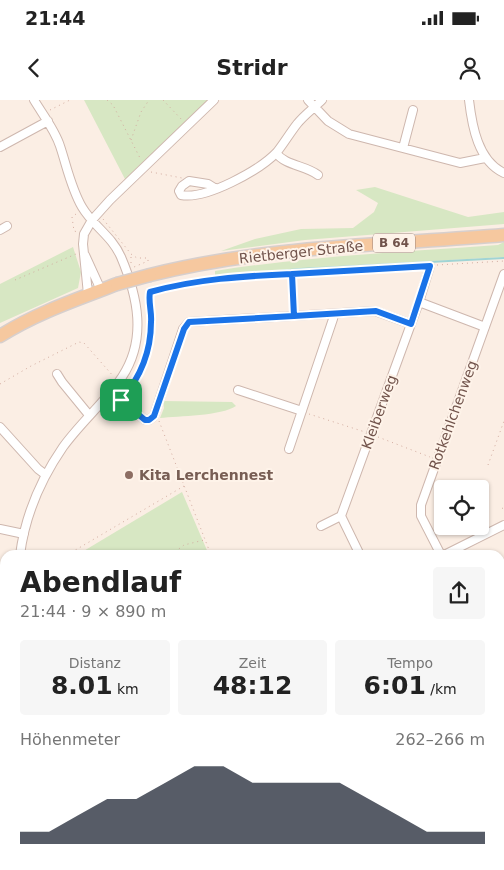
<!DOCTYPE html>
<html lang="de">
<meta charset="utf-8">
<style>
body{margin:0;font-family:"DejaVu Sans",sans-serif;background:#f6f6f6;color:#222;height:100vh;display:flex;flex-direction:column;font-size:19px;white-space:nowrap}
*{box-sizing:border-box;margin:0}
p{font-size:16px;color:#767676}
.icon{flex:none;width:28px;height:28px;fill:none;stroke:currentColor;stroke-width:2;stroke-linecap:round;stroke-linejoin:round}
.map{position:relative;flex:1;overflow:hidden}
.panel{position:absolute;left:0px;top:450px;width:505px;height:320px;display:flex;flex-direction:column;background:#fff;border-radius:15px 15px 0 0;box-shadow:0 1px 4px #0004}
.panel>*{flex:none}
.tools{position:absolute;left:434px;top:380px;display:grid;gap:10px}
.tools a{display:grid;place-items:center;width:55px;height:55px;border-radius:5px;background:#fff;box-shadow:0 1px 4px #0004;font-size:25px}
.pin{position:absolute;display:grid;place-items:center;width:42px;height:42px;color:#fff;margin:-21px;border-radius:10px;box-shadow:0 2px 8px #0006}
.round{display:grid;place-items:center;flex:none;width:52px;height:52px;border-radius:5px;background:#f6f6f6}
.headline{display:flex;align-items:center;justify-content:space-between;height:85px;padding:0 20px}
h1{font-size:28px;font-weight:800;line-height:38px}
.stats{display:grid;grid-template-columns:repeat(3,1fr);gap:8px;height:85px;padding:5px 20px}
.stats div{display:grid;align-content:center;border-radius:5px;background:#f6f6f6;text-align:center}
.stats b{font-size:25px;font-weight:800}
.stats small{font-size:14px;font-weight:400}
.stats p{font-size:14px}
.chart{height:140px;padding:10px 20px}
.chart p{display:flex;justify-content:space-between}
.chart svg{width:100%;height:90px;margin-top:5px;fill:#111827;opacity:.7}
.status{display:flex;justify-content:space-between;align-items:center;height:35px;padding:0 25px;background:#fff;direction:ltr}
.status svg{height:14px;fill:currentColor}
header{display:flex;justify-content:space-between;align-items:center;height:65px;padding:0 20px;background:#fff;font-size:22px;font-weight:800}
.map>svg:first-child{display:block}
</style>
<div class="status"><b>21:44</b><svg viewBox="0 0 49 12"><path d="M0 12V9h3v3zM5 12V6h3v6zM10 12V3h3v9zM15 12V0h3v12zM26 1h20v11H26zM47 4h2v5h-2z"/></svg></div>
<header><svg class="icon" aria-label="back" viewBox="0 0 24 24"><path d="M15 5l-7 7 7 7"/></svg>Stridr<svg class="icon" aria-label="person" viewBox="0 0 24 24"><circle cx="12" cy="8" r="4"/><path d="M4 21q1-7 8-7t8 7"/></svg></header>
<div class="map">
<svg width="504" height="770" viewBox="0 0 504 770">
<rect width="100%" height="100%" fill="#fbeee4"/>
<path fill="#d7e7c3" d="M84,0H210L126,81Z
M375,87L468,117L504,112V124L305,140L221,151L255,139L301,129L353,128L374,112L378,103L356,90Z
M504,142V157L322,167L215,176V171C309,156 404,152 498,145Z
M73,147L81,172L78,188L0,223V184Z
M163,301L232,302L236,306C221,316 179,316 160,318L164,308Z
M182,392L209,455H77Z
M5,729V765H267V770H0V731Z"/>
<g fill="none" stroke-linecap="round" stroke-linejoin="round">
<path stroke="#a0d4d4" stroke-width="2" d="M217,177L300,169L504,158"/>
<defs>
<path id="street" d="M308,0L328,21L349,34L460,63L485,58
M469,0C472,26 478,61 504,73
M0,47L48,21
M403,48L413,10
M276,53C286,66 305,65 318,75
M216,89L208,84L189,81L182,86L179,91L181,95C206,100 260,70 277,52C284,43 290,33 297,24C304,15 314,8 322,0
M0,130L7,126
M85,155L101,190
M88,194L83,144L84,134L92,120L110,100L214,0
M419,202L485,227
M57,274L62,282L89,315
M238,290L302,311
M110,291L145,320H149L154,316L183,229L189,222L375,211L411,224
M0,327L38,369L46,375
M289,349L333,219L334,214
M321,426L341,416
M0,429L24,434
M20,455C25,416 41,379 63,347C81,322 105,302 122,277C147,239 138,197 121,157C112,136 93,126 82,107C71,88 67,67 60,46C55,30 43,15 34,0
M360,455L341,416L419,202L430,166
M441,455L421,416V405L504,174
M444,455L504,425
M0,518L5,516
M0,598L5,596
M0,681L5,679"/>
<path id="primary" d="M150,175C265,146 386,145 504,135
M0,236C36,213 78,199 117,184"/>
</defs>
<use href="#street" stroke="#ceb7ae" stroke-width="10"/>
<use href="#primary" stroke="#d7cfcd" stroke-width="15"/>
<path stroke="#d3aca0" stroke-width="1" stroke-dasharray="1 4" stroke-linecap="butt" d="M107,0L113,5L141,60
M163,0L183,21
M50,10L70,0
M131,40L141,12L149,0
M151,72L182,78
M76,114L72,117L74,131L78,132
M103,119L131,154L137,158H148V161L134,167
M131,163V154
M437,165L504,161
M292,174L294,208
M15,180L76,154
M0,284L31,266L79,242L84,243L114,277
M126,294L140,273L151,238L150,192L187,183L214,180L421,166
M309,314L365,332
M159,321L211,455
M378,337L430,357
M488,365L504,321
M502,408L504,409
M67,455L184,386
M171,455L184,445L204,440"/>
<use href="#street" stroke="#fff" stroke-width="8"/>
<use href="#primary" stroke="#f6c89f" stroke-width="12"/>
<defs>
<path id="primary-bridge" d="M117,184L150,175"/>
</defs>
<use href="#primary-bridge" stroke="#d7cfcd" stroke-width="15" stroke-linecap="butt"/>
<use href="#primary-bridge" stroke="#f6c89f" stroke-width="12"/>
</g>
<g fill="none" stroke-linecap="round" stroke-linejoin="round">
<defs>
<path id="route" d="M121,300L145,320H149L154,316L184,229L189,222L294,216L292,174L430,166L411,224L376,211L294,216L292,174C244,176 196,179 150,192C148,202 152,212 151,222C151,252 140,278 121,300"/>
</defs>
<use href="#route" stroke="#fff" stroke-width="10"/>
<use href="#route" stroke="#1a73e8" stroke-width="6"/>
</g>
<circle fill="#8d6e63" stroke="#fef3e9" stroke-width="2" cx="129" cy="375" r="5"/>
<g text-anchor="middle" stroke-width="4" stroke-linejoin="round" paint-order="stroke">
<rect fill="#fef3e9" stroke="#9b837a" stroke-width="1" x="373" y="133.5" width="42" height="19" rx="4"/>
<g font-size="12" font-weight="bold" fill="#71534b">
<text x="394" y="147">B 64</text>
</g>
<g font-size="14" fill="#71534b" stroke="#fef3e9">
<text transform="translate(301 152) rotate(-6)" y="5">Rietberger Straße</text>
<text transform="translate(379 312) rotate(-70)" y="5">Kleiberweg</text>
<text transform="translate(453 315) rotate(-70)" y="5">Rotkehlchenweg</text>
</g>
<g font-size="14" font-weight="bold" fill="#785e54" stroke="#fef3e9" text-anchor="start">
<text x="139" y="380">Kita Lerchennest</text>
</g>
</g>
</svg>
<div class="tools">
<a><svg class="icon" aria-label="locate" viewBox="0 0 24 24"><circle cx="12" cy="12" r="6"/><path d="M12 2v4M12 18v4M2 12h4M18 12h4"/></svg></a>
</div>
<div class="pin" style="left:121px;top:300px;background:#1e9e55"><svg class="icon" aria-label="arrive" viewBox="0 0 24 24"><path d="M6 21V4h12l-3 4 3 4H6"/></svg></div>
<section class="panel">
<div class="headline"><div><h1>Abendlauf</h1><p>21:44 · 9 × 890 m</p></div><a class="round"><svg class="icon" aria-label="share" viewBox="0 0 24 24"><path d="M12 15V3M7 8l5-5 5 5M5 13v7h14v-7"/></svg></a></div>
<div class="stats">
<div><p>Distanz</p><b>8.01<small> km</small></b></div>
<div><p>Zeit</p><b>48:12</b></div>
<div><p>Tempo</p><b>6:01<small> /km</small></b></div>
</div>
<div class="chart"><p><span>Höhenmeter</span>262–266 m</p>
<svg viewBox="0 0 160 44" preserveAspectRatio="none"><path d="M0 44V38L10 38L20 30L30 22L40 22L50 14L60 6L70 6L80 14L90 14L100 14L110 14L120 22L130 30L140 38L150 38L160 38V44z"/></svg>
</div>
</section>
</div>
